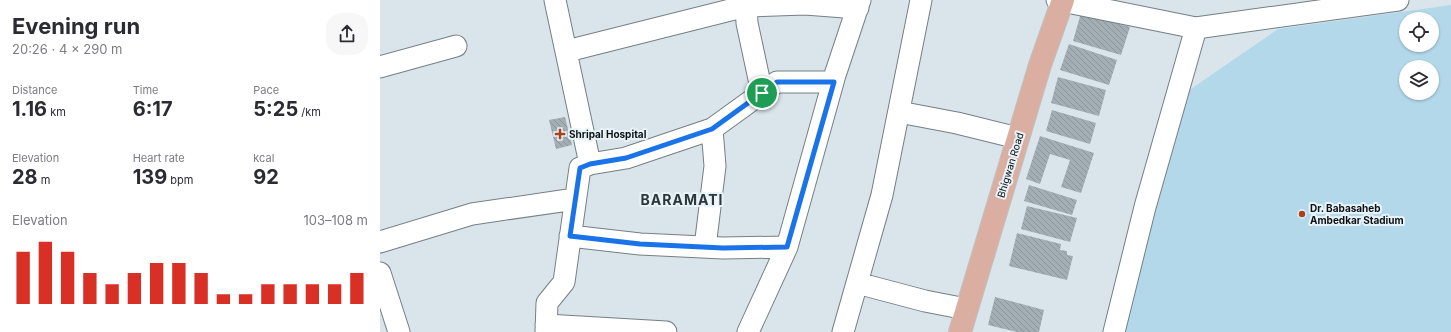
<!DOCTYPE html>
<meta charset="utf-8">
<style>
body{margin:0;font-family:Inter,sans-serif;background:#f7f7f7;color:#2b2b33;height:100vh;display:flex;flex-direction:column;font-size:15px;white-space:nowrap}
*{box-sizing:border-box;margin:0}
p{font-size:13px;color:#7c7c81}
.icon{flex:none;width:22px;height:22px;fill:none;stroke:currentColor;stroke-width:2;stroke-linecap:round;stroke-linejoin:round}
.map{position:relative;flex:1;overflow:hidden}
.sheet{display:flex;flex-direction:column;background:#fff;width:380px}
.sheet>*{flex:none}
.tools{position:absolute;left:1019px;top:12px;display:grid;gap:8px}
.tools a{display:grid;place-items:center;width:40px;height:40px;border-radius:50%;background:#fff;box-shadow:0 1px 3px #0004;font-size:20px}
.pin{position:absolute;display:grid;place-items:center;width:34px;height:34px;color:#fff;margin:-17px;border:2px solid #fff;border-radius:50%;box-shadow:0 1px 4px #0007}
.round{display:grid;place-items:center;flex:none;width:42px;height:42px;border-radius:16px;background:#f7f7f7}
.overview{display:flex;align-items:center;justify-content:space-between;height:68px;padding:0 12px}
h1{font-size:22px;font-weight:700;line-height:30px}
.metrics{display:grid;grid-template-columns:repeat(3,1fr);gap:6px;height:68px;padding:4px 12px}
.metrics div{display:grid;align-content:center}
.metrics b{font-size:20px;font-weight:700}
.metrics small{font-size:11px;font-weight:400}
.metrics p{font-size:11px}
.chart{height:112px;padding:8px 12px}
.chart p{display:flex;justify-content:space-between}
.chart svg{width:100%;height:72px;margin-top:4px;stroke:#d93025;stroke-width:6}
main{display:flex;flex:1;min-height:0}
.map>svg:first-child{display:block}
</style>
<main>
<section class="sheet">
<div class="overview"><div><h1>Evening run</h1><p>20:26 · 4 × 290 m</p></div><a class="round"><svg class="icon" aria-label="share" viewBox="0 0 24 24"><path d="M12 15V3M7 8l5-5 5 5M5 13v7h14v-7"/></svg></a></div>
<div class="metrics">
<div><p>Distance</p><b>1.16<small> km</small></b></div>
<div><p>Time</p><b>6:17</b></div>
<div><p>Pace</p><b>5:25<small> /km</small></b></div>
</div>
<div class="metrics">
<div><p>Elevation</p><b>28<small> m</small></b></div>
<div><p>Heart rate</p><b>139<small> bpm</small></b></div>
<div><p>kcal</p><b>92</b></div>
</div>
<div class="chart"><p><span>Elevation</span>103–108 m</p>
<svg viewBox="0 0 160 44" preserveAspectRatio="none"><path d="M5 44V12M15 44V6M25 44V12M35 44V25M45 44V32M55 44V25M65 44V19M75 44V19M85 44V25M95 44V38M105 44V38M115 44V32M125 44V32M135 44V32M145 44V32M155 44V25"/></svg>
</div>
</section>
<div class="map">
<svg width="1071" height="332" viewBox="0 0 1071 332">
<defs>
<pattern id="building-back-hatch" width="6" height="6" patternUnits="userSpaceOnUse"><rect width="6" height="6" fill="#a3aeb4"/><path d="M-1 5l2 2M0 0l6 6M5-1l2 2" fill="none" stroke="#8b959a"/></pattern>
</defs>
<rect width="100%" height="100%" fill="#dae5eb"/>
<path fill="#b2d8ea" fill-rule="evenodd" d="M1071,5V332H743L802,95L898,29ZM1026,19H1052V45H1026ZM1026,67H1052V93H1026Z"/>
<path fill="url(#building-back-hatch)" d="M701,13L750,27L741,55L693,41Z
M689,44L737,60L729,85L680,70Z
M678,77L726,90L719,116L671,103Z
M672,110L716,123L710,144L666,131Z
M185,117L192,145L176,149L169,120Z
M660,136L714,153L701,193L681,187L690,160L670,154L660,184L646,179Z
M649,185L697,200L692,215L644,201Z
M647,206L697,218L690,242L641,229Z
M637,233L681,244L680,250L687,251V255L693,256L687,280L629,266Z
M615,297L664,310L659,332H637L608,325Z"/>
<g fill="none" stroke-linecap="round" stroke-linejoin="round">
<defs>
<path id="minor" d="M175,0L210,164
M366,0L367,23L382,93
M677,0L816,28L1018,0
M187,51L366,6L425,4L478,8
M0,67L76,46
M519,112L577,123L638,138
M190,236L260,244L343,248L407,247
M0,242L92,214L195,199
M325,247L335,166L332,129
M0,273L19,332
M477,283L545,301L586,309
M166,325L286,332
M166,332L167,303L184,282L200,168L210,164L246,158L332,129L397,82H453
M368,332L407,247L455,75L480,0
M463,332L502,195L541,0
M734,332L765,207L816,28"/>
<path id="major" d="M580,332L660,65L683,0"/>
</defs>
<use href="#minor" stroke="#757f85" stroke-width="23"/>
<use href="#major" stroke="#c0c1c2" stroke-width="24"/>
<use href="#minor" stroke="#fff" stroke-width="21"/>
<use href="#major" stroke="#daafa2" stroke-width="22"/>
</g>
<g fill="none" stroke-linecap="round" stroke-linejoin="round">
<defs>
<path id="route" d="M397,82H454L407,247L343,248L260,244L190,236L200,168L210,164L246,158L332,129Z"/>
</defs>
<use href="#route" stroke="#fff" stroke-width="8"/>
<use href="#route" stroke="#1a73e8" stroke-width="5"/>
</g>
<g fill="#a8411f" stroke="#e7f3f9" stroke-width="1.5">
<path d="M178 128h4v4h4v4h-4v4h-4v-4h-4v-4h4z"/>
<circle cx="922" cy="214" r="4"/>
</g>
<g text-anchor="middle" stroke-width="4" stroke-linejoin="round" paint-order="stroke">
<g font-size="10" font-weight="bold" fill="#0d1113" stroke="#e7f3f9" text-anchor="start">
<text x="189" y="138">Shripal Hospital</text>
<text x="930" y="212">Dr. Babasaheb<tspan x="930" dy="12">Ambedkar Stadium</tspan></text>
</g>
<g font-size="10" fill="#0d1113" stroke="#e7f3f9">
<text transform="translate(630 165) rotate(-73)" y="4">Bhigwan Road</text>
</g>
<g font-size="14" font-weight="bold" letter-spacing="1" fill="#2d373b" stroke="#e7f3f9">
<text x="302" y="205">BARAMATI</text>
</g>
</g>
</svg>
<div class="tools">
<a><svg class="icon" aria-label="locate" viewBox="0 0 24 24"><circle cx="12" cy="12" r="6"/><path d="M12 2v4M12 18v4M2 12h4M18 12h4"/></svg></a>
<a><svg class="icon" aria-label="layers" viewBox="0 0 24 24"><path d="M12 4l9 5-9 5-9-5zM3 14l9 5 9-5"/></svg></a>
</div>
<div class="pin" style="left:382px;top:93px;background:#1e9e55"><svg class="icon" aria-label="arrive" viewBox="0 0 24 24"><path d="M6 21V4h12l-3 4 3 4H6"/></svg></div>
</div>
</main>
